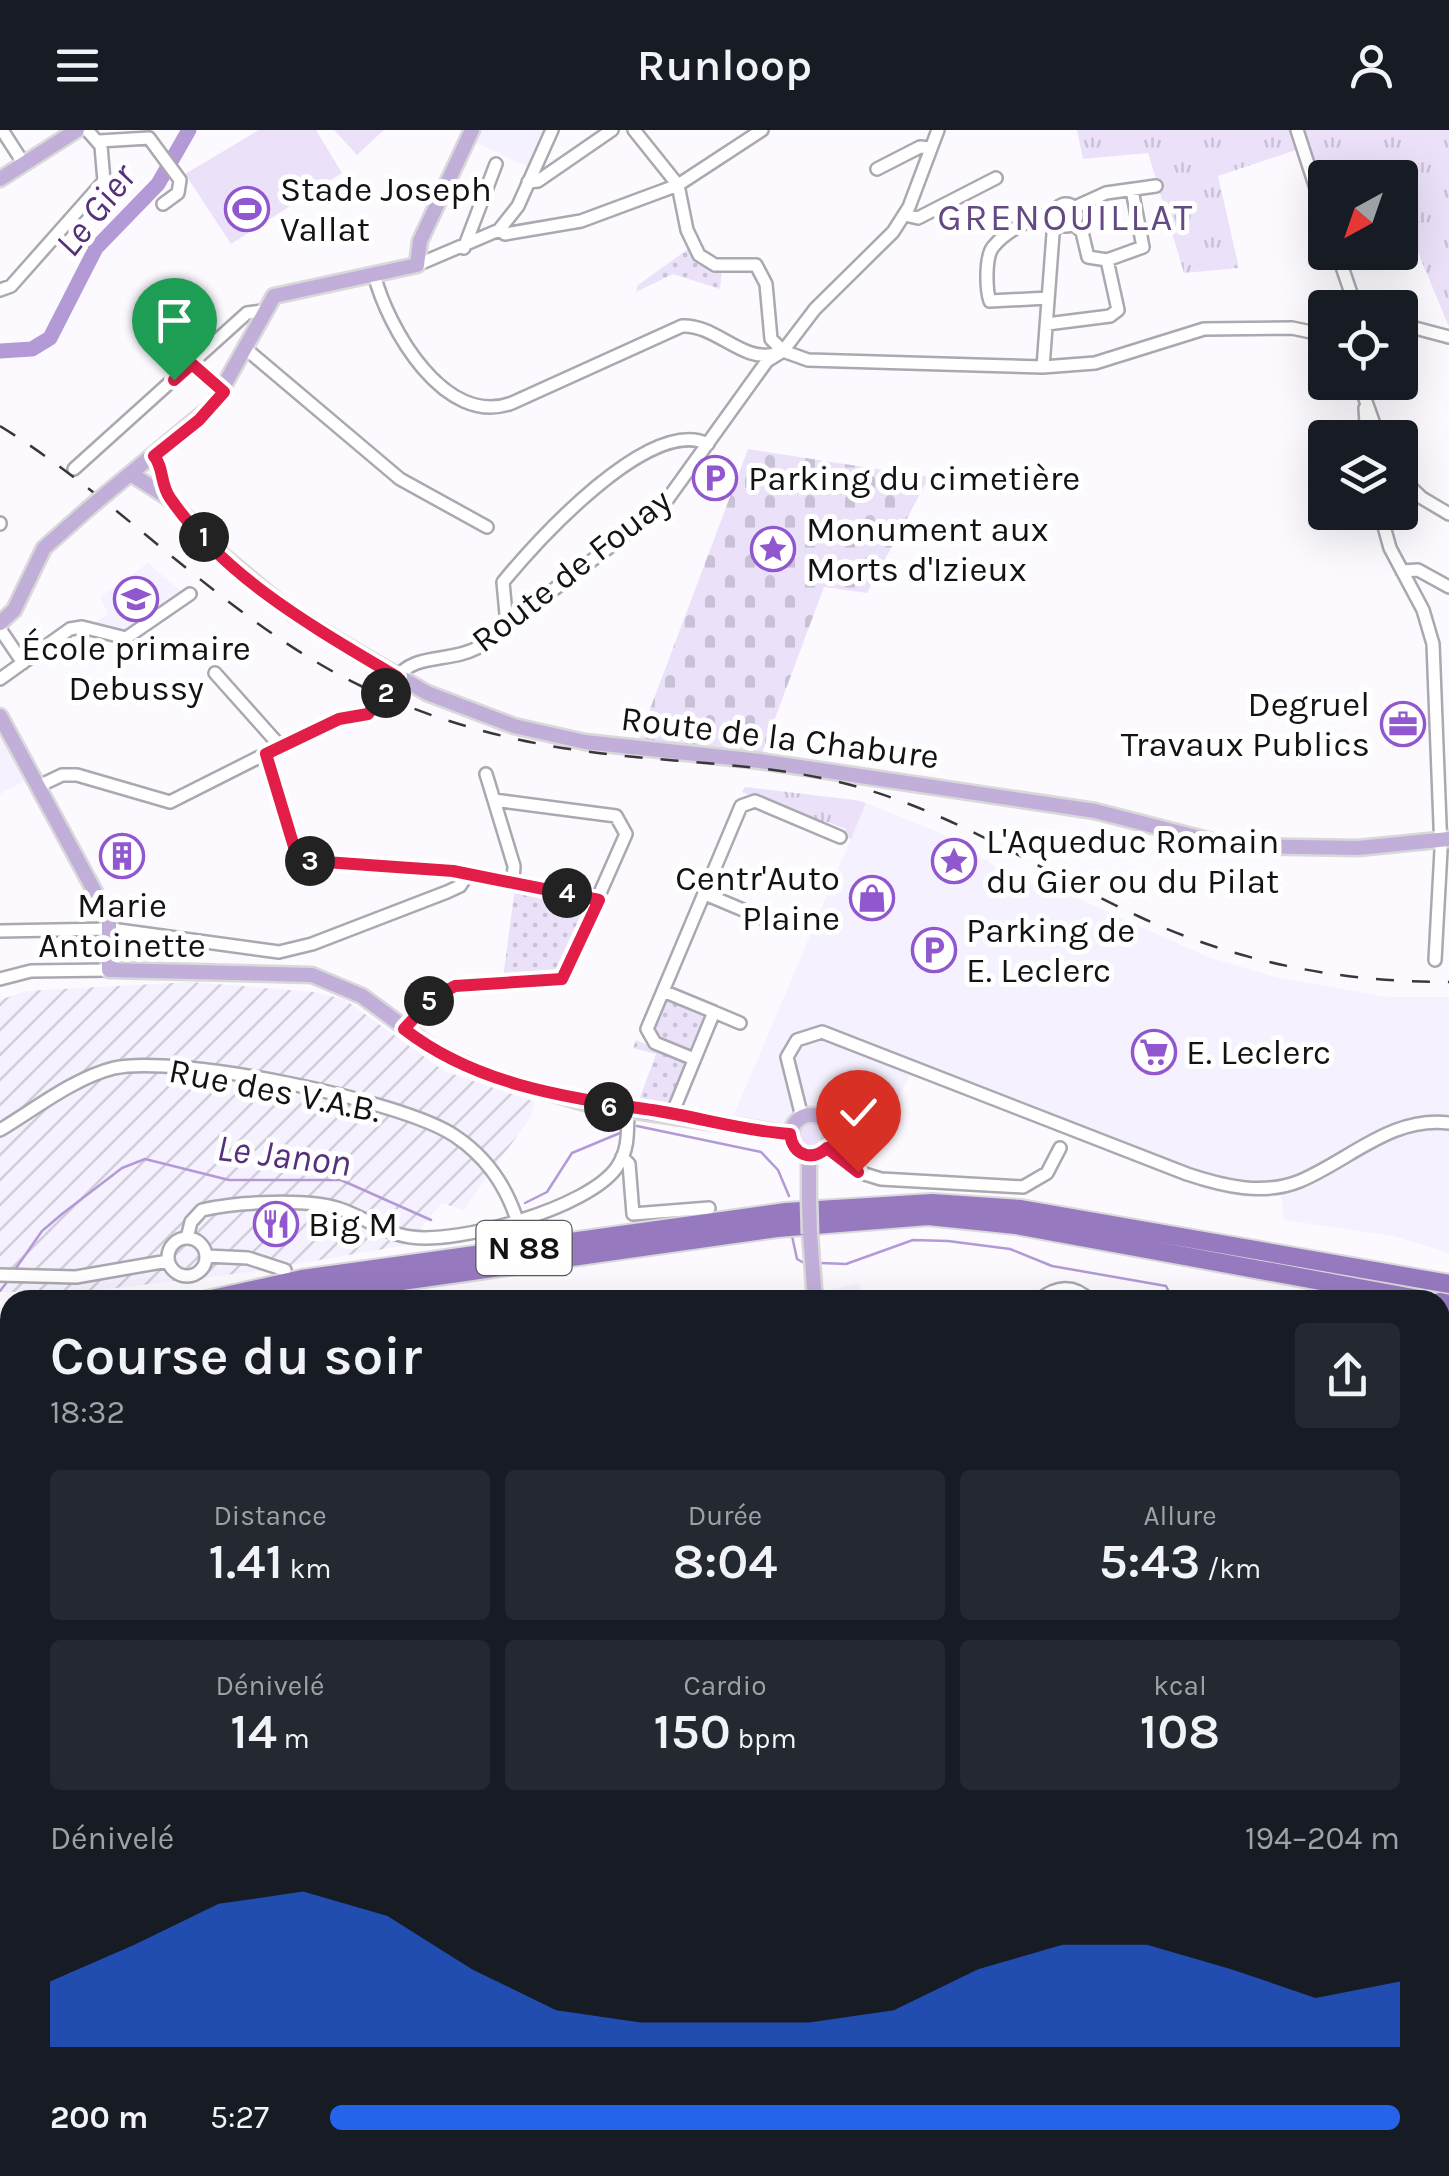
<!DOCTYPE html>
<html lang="fr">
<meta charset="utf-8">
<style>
body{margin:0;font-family:Karla,sans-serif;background:#242831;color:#f1f3f6;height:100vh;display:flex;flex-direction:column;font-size:38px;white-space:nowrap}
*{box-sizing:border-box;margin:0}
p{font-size:32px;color:#9ea1a6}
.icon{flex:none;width:55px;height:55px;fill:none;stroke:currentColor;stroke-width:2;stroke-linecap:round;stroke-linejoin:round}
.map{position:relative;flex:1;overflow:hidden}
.details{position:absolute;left:0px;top:1160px;width:1450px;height:888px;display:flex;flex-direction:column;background:#171b24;border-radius:30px 30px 0 0;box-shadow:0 10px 40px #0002}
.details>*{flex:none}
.needle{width:65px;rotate:220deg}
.buttons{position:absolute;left:1308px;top:30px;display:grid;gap:20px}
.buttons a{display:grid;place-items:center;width:110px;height:110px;border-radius:10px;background:#171b24;box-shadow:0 10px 40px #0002;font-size:50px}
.pin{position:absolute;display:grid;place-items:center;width:85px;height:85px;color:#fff;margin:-102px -42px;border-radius:50% 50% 50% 0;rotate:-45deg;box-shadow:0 0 10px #0007}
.pin .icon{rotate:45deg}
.km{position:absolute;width:50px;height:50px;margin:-25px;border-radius:50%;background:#222;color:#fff;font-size:28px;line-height:50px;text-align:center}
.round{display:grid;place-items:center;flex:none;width:105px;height:105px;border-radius:10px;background:#242831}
.head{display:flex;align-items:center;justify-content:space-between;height:170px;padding:0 50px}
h1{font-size:55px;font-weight:600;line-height:75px}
.stats{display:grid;grid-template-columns:repeat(3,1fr);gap:15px;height:170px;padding:10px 50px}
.stats div{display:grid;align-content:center;border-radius:10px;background:#242831;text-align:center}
.stats b{font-size:50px;font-weight:600}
.stats small{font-size:28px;font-weight:400}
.stats p{font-size:28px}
.chart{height:280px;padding:20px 50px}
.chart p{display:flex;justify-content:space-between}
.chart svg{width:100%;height:180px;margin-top:10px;fill:#2563eb;opacity:.7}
ul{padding:0 50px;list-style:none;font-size:32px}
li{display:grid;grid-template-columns:160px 120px 1fr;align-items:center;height:75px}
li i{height:25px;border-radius:12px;background:#2563eb}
header{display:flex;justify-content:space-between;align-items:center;height:130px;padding:0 50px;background:#171b24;font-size:45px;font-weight:600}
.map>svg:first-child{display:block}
</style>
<header><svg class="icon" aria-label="menu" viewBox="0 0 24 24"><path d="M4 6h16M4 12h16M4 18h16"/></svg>Runloop<svg class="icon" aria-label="person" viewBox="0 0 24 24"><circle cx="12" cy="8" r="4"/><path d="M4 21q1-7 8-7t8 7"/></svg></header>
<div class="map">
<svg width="1449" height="2046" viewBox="0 0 1449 2046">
<defs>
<pattern id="industrial-furrows" width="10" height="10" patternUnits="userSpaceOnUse" patternTransform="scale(2.5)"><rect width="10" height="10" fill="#f6f1fe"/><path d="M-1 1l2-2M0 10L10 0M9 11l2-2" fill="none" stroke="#d2ced9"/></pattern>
<pattern id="grass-tufts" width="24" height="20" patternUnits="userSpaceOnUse" patternTransform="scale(2.5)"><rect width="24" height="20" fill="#ebe2fa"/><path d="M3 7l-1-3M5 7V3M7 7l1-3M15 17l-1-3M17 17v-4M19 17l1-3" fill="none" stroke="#c9c1d5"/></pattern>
<pattern id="forest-firs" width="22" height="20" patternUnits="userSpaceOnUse" patternTransform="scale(2.5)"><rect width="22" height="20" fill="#ebe2fa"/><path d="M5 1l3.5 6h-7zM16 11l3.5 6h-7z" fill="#c9c1d5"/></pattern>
<pattern id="cemetery-stones" width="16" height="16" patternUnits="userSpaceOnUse" patternTransform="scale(2.5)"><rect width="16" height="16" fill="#ebe2fa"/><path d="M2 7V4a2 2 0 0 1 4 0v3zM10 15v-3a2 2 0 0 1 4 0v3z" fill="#c9c1d5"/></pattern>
<pattern id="park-dots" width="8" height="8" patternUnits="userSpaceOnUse" patternTransform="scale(2.5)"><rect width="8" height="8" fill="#ebe2fa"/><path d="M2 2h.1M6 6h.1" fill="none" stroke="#c9c1d5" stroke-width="1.8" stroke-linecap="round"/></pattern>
</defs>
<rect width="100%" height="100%" fill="#fcfaff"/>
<path fill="#f6f1fe" d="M477,0H548L530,38L472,11Z
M148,433L182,462L124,503L92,495L108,484L100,467Z
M0,598L28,649L0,664Z
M866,673L941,703L1016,749L1074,767L1208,827L1275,847L1388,867H1449V1123L1393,1106L1284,1090L1281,1065L1243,1067L1207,1060L910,944L867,1035L734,985Z
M860,1153L862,1170H822L824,1161Z"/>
<path fill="url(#industrial-furrows)" d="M191,852L313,862L344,869L444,941L535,972L531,987L463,1080L442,1073L407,1115L250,1142L91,1161L0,1162V870L25,861Z"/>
<path fill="url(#grass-tufts)" d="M1077,0H1449V197L1400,79V48H1325V73L1305,17L1218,46L1239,138L1184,143L1148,23L1083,29Z
M745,657L855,670L866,673L851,709L844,705L846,699L827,692L824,697L742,662Z
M796 1006a14 14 0 1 1 28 0a14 14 0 1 1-28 0Z
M1449,1679V2046H970L952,2038H1440V1688Z"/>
<path fill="url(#forest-firs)" d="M59,2038H279L288,2046H65Z
M351,2038H418L428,2046H341Z"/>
<path fill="url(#cemetery-stones)" d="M748,319L929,347L867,463L824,457L762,623L638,611Z"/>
<path fill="url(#park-dots)" d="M688,119L703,136L722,140L720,159L673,144L636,162L638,155Z
M515,757L589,774L560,846L503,848Z
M668,869L705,887L689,921L651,902Z
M636,910L686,932L668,975L639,970L656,924L633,918Z"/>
<path fill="#ebe2fa" d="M259,0H316L342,43L231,114L185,44Z
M334,0H384L357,25Z"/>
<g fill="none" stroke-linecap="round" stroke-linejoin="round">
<path stroke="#b39ad7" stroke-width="2.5" d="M637,996L761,1022L778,1040L789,1066
M525,1073L547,1062L572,1023L620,1003
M792,1106L797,1129L804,1133
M821,1133L846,1134L913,1110L948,1111L1010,1119L1052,1136L1166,1156L1173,1170
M14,1141L42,1101L62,1084L122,1038L145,1029L229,1050H341L431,1090
M0,1161L7,1152
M1440,1227L1449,1225
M6,1890L10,1901
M153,2038L165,2046"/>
<path stroke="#b39ad7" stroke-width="15" d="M0,221L32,219L50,208L96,118L158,54L189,0"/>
<defs>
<path id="minor" d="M2,0L24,34
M634,0L678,55L687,100L699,125L715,135H756L766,154L771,209L783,221L808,230L1043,237L1095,233L1204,199L1292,198L1325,205
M1297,0L1325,86
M99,11L149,8L180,50L178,63L163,74
M877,39L920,17L931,18
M528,52L538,51L612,0
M1055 85a11 11 0 1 1 22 0a11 11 0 1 1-22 0Z
M1073,78L1106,63L1156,56
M905,85L918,88L996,48
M499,100L518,76L552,0
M464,118L496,34
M1337,122L1356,178
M1107,130L1143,117L1132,60
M417,135L499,100L505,104L581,91L678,55L762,0
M374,144C388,199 445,298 512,273L682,196C715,194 743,233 774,224
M0,160L11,156L104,51L101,16L87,0
M1048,168L990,171C986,160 985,127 993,117C1005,102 1037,83 1055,84
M1047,194L1110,186L1118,180L1107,130L1088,127L1082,102L1073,93
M1400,194L1449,207
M246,219L400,349L487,397
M192,234L224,262
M1043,237L1053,104L1058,93
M1359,252L1379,308
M1365,278L1367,308
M74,339L247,183L262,181
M1400,347L1422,368L1449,384
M1380,382L1390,418L1423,480L1433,514L1441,720L1435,830
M0,393V394
M1402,441L1418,440L1449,457
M507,495L503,452C537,411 650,285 708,314
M0,499L23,533
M215,543L280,616
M0,549L70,499L82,497L126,508L190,464
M394,551C412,522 449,533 477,518L662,377L767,231L783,221L815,179L893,102L909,77L938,0
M266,623L295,721L304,729L453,741L599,770
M486,644L514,736L513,751
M41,655L62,645H77L170,672L315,599L373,580
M705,764L779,795
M0,801L111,799L279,822L312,814L447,762L460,756L468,744
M0,849L31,841L109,840
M663,861L714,882L672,984
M714,882L740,893
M404,899L433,867L455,856L562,849L626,704L616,686L494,670
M694,929L655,913L647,899L741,676L755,671L840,707
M802,987L787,927L797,910L822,902L1187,1044C1223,1056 1263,1066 1300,1051C1350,1030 1391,986 1449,993
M0,1000C35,979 74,948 114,938C176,924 402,970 455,1006C485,1026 506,1056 517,1090
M827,1018L858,1042L881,1049L1023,1057L1047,1043L1060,1018
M622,1027L629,1034L633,1084L709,1078
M187,1108L191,1092L202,1080C236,1072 308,1068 340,1079C364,1087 385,1104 411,1107C459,1114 589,1078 617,1037C630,1018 627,1000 628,978
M168 1127a19 19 0 1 1 38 0a19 19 0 1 1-38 0Z
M206,1126L248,1128L285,1140
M0,1145L76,1147L168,1131
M379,1169L382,1170
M1039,1170C1056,1156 1074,1154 1089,1170
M1440,1531L1449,1532
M0,1665L10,1668
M1440,1775L1449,1777
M877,2038L894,2046"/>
<path id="major" d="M0,49L77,0
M155,326L168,366
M131,344L167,367L221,424L293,484L427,563L514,596L585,612L760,631L1095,681L1231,716L1358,718L1449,709
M107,363L213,275L274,166L417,135L420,111L472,0
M0,493L14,480L44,418L88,379
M0,586L109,788V840L312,845L362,866L435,920L488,945L588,974L790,1004
M791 1005a20 20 0 1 1 40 0a20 20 0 1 1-40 0Z
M809,1026V1068
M810,1104L815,1170
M1440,1333H1449
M0,1955L10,1973
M61,2038L75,2046"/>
<path id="highway" d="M207,1170L302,1149L786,1082L932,1073L1021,1079L1449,1154
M268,1170L777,1098L928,1086L1016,1095L1424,1170
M1440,1172L1449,1174
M0,1238L10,1236
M0,1296L10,1287
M0,1323L10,1319"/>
</defs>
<use href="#minor" stroke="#aba8b0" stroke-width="16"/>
<use href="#major" stroke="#d9d9da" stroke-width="19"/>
<use href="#highway" stroke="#d9d9da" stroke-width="22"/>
<use href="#minor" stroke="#fff" stroke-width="11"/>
<use href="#major" stroke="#c1afd9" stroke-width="14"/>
<use href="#highway" stroke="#9779c0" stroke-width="18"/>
<path stroke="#39373a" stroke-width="2.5" stroke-dasharray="18 18" stroke-linecap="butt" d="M0,296C125,373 229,493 361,556C436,592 516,613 598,623C677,633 758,633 835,651C947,677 1038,740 1140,787C1238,833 1342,852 1449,852"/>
<defs>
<path id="minor-bridge" d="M373,580L392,555"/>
<path id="major-bridge" d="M88,379L107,363
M809,1068L810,1104"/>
<path id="highway-bridge" d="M0,1271L10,1274"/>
</defs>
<use href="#minor-bridge" stroke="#aba8b0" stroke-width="16" stroke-linecap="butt"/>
<use href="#major-bridge" stroke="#d9d9da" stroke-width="19" stroke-linecap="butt"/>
<use href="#highway-bridge" stroke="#d9d9da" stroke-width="22" stroke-linecap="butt"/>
<use href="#minor-bridge" stroke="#fff" stroke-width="11"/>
<use href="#major-bridge" stroke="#c1afd9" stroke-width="14"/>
<use href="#highway-bridge" stroke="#9779c0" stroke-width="18"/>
</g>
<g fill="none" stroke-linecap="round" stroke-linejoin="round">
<defs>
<path id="route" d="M174,250L192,234L224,262L199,290L154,326C164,338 160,354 170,368C226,449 315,498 397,547L368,584L339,589L266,624L295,720L311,731L453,741L599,770L562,849L455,856L433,868L404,899C476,955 565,967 652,980C698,987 744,1001 790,1004C793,1025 811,1032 827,1018L858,1042"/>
</defs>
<use href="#route" stroke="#fff" stroke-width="20"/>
<use href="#route" stroke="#e11d48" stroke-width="12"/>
</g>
<defs>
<symbol id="stadium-ring" viewBox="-11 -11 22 22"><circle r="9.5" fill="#fff" stroke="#9057ce" stroke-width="1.5"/><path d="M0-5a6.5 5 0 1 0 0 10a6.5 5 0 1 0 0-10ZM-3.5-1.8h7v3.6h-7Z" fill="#9057ce"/></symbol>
<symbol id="parking-ring" viewBox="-11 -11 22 22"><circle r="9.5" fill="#fff" stroke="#9057ce" stroke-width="1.5"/><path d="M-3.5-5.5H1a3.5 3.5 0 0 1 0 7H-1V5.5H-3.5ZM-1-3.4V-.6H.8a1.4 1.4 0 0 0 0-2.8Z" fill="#9057ce"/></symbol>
<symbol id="sight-ring" viewBox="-11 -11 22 22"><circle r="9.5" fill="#fff" stroke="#9057ce" stroke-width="1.5"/><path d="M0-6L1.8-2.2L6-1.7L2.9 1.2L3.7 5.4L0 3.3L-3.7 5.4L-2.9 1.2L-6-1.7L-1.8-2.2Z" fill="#9057ce"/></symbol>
<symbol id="school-ring" viewBox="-11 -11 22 22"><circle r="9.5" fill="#fff" stroke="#9057ce" stroke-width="1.5"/><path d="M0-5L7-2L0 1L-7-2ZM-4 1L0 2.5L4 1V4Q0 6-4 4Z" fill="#9057ce"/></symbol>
<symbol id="office-ring" viewBox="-11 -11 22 22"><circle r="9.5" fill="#fff" stroke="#9057ce" stroke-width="1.5"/><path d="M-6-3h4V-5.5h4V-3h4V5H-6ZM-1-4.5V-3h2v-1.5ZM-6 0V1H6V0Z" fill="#9057ce"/></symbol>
<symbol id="building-ring" viewBox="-11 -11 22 22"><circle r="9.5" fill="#fff" stroke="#9057ce" stroke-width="1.5"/><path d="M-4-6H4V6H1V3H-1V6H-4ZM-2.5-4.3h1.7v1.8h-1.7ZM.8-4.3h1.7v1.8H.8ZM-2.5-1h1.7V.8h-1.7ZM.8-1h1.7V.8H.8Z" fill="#9057ce"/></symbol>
<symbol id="shop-ring" viewBox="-11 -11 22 22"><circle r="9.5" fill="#fff" stroke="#9057ce" stroke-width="1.5"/><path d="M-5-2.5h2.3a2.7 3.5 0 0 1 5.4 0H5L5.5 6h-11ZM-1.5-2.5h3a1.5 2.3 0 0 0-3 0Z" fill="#9057ce"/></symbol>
<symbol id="supermarket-ring" viewBox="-11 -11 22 22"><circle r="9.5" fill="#fff" stroke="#9057ce" stroke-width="1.5"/><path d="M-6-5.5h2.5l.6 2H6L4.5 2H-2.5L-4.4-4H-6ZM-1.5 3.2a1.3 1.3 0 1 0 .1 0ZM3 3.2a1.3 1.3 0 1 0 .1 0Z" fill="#9057ce"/></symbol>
<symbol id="restaurant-ring" viewBox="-11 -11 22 22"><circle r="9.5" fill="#fff" stroke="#9057ce" stroke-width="1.5"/><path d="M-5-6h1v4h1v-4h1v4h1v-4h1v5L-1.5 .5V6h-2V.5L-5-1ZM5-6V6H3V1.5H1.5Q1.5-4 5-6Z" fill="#9057ce"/></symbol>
</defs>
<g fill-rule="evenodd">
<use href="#stadium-ring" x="222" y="54" width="50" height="50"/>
<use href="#parking-ring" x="690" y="323" width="50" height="50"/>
<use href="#sight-ring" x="748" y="394" width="50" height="50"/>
<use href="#school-ring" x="111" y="444" width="50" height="50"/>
<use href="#office-ring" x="1378" y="569" width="50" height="50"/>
<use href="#building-ring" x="97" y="701" width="50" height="50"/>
<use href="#sight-ring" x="929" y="706" width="50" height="50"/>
<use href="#shop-ring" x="847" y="743" width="50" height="50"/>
<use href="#parking-ring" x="909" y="795" width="50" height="50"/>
<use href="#supermarket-ring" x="1129" y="897" width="50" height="50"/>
<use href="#restaurant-ring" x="251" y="1069" width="50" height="50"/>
</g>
<g text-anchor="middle" stroke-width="10" stroke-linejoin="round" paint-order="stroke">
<rect fill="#fff" stroke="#5a595b" stroke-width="2.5" x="476.5" y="1091" width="95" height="54" rx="8"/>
<g font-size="32" font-weight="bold" fill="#141215">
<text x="524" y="1129">N 88</text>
</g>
<g font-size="35" fill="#141215" stroke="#fff" text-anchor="start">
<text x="280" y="71">Stade Joseph<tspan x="280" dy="40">Vallat</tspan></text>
<text x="748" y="360">Parking du cimetière</text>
<text x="806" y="411">Monument aux<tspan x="806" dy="40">Morts d'Izieux</tspan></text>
<text x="136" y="530" text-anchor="middle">École primaire<tspan x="136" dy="40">Debussy</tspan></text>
<text x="1370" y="586" text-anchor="end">Degruel<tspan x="1370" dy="40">Travaux Publics</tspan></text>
<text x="986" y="723">L'Aqueduc Romain<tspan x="986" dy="40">du Gier ou du Pilat</tspan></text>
<text x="840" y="760" text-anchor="end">Centr'Auto<tspan x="840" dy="40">Plaine</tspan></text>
<text x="122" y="787" text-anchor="middle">Marie<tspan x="122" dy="40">Antoinette</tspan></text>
<text x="966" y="812">Parking de<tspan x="966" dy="40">E. Leclerc</tspan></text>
<text x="1186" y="934">E. Leclerc</text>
<text x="308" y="1106">Big M</text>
</g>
<g font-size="35" fill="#141215" stroke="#fff">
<text transform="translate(571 440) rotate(-38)" y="12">Route de Fouay</text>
<text transform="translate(780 607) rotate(7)" y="12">Route de la Chabure</text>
<text transform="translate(275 960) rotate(11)" y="12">Rue des V.A.B.</text>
</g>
<g font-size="38" font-style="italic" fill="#54317a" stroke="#fff">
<text transform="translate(95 80) rotate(-52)" y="13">Le Gier</text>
<text transform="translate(284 1025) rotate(7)" y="13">Le Janon</text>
</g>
<g font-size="38" letter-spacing="2.5" fill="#644985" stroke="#fff">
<text x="1066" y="100">GRENOUILLAT</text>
</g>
</g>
</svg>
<div class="buttons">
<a><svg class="needle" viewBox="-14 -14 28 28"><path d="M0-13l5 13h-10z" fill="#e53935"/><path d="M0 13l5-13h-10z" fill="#9ea1a6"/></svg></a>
<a><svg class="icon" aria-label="locate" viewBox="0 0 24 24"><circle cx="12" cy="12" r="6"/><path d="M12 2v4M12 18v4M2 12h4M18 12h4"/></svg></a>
<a><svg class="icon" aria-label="layers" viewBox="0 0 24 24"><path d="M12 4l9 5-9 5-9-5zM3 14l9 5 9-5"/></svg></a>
</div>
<div class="pin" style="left:174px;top:250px;background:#1e9e55"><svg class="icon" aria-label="arrive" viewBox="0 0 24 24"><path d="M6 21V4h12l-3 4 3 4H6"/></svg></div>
<div class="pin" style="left:858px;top:1042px;background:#d93025"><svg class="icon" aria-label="check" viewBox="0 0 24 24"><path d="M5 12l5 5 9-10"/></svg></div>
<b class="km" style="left:204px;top:407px">1</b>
<b class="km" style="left:386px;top:563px">2</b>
<b class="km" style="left:310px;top:731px">3</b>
<b class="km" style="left:567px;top:763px">4</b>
<b class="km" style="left:429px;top:871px">5</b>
<b class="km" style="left:609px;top:977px">6</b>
<section class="details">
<div class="head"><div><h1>Course du soir</h1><p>18:32</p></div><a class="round"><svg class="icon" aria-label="share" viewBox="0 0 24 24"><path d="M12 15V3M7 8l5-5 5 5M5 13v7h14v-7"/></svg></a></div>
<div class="stats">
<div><p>Distance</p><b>1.41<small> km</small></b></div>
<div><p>Durée</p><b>8:04</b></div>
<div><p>Allure</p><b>5:43<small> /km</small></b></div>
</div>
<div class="stats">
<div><p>Dénivelé</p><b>14<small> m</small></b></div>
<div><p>Cardio</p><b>150<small> bpm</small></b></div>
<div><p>kcal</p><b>108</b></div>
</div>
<div class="chart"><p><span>Dénivelé</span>194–204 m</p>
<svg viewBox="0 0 160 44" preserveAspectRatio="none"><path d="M0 44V28L10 19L20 9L30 6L40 12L50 25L60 35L70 38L80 38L90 38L100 35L110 25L120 19L130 19L140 25L150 32L160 28V44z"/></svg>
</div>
<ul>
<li><b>200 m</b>5:27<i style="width:100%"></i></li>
</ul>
</section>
</div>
